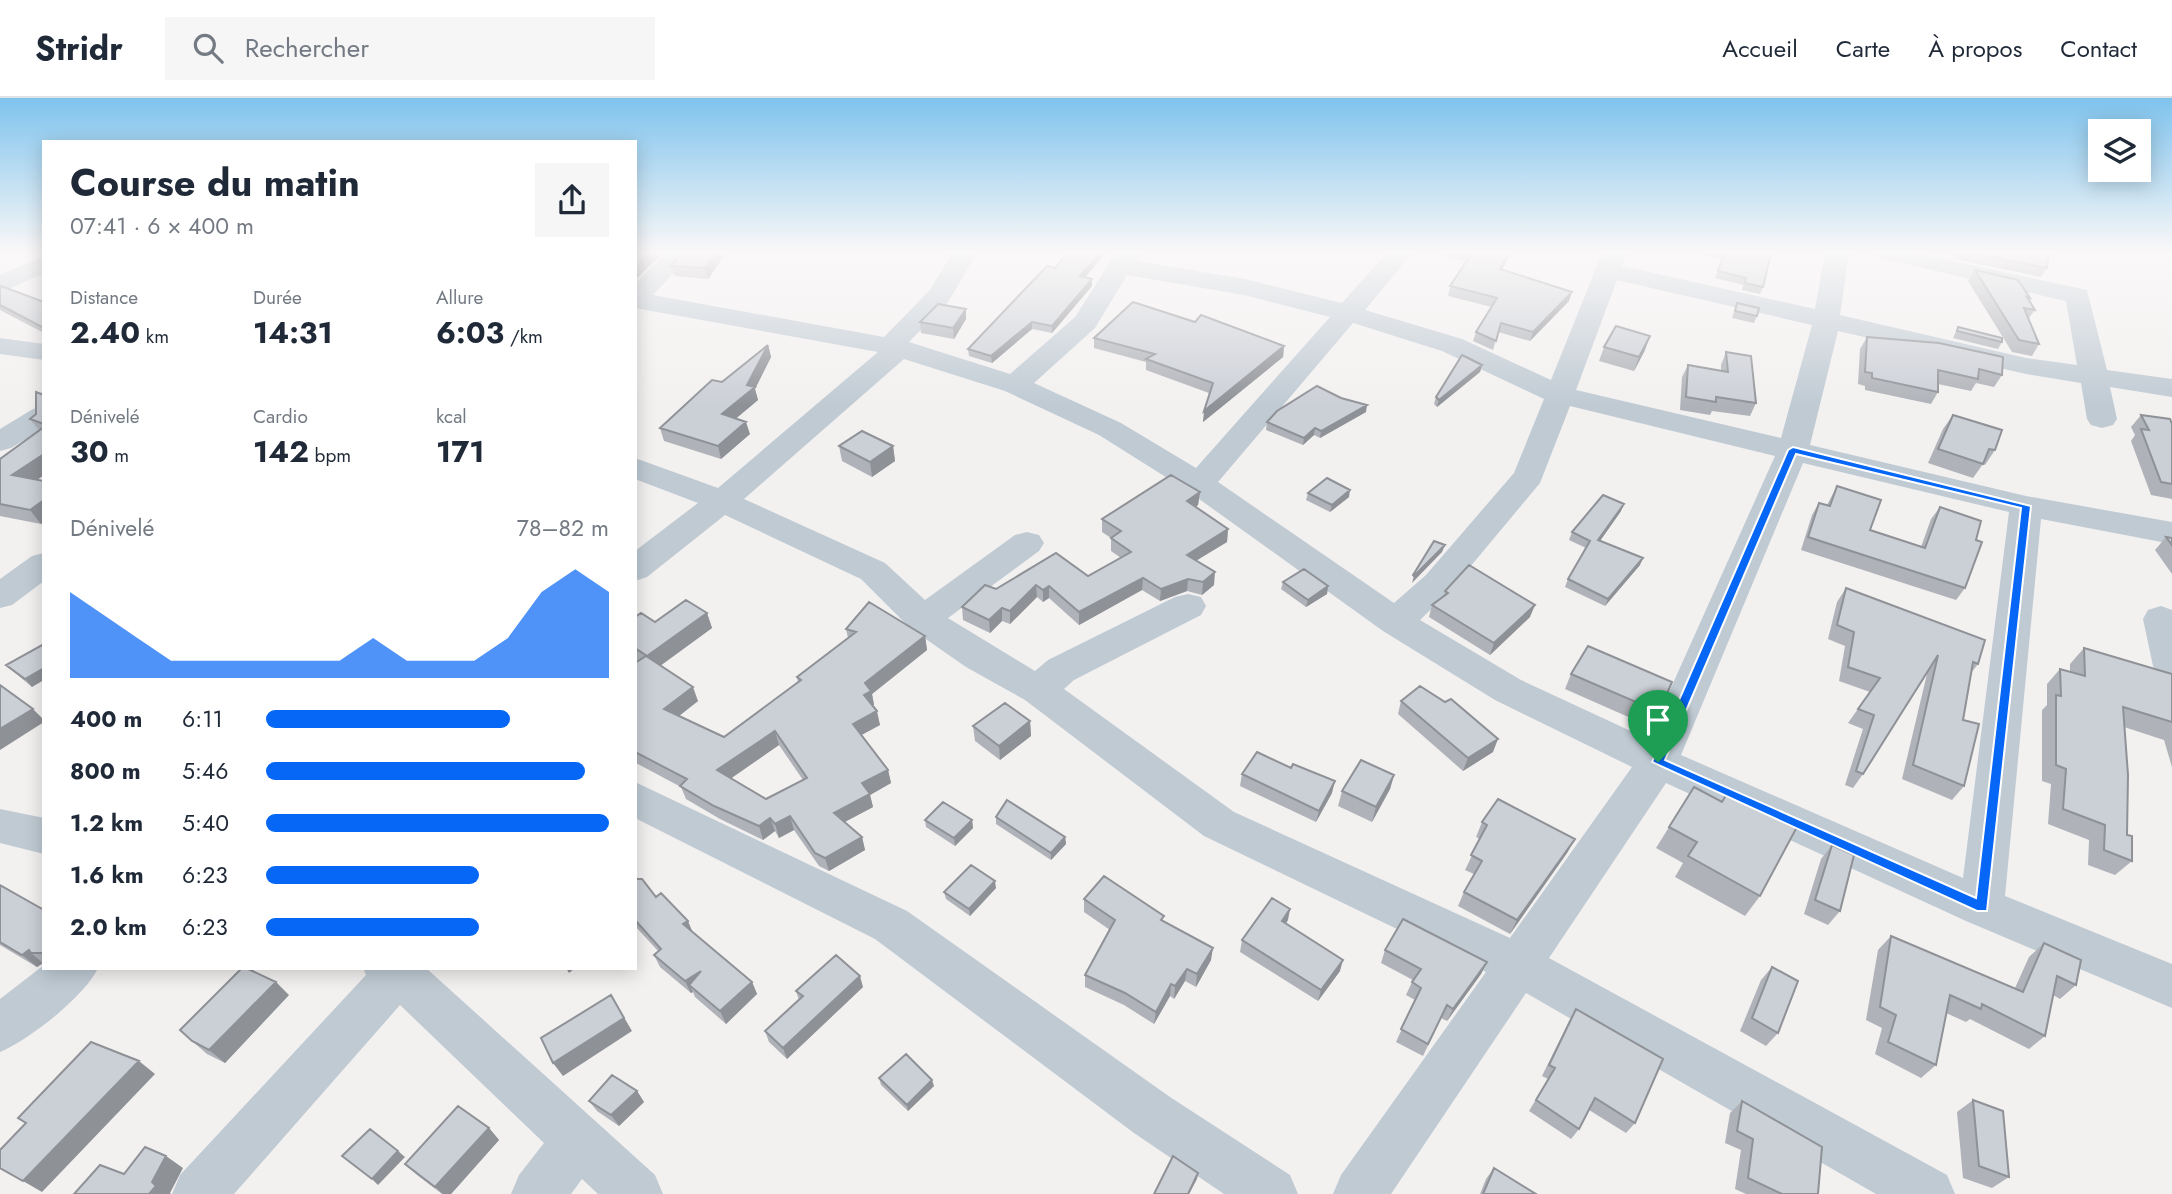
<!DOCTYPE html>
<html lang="fr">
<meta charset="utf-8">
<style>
body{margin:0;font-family:Jost,sans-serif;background:#f6f6f7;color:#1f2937;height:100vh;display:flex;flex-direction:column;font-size:26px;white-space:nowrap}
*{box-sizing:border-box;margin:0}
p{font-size:23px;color:#747a83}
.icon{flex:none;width:38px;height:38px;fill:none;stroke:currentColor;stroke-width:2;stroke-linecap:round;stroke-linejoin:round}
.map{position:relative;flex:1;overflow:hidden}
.side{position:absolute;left:42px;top:42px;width:595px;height:830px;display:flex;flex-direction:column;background:#fff;border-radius:0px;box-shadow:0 4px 18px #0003}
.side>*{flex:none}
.tools{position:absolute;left:2088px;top:21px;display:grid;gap:14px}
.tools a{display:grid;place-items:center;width:63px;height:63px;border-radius:0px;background:#fff;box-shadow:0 4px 18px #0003;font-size:35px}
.pin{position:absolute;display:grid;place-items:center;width:60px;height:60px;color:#fff;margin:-72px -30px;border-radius:50% 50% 50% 0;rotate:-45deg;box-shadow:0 0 7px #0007}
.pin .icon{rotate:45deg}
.round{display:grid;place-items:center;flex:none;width:74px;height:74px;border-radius:0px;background:#f6f6f7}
.overview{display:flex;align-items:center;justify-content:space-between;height:119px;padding:0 28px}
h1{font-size:38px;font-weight:700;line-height:52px}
.stats{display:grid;grid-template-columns:repeat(3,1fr);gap:10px;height:119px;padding:7px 28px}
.stats div{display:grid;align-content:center}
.stats b{font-size:30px;font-weight:700}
.stats small{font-size:19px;font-weight:400}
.stats p{font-size:19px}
.chart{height:196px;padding:14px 28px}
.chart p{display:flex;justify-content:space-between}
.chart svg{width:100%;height:126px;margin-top:7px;fill:#0666f6;opacity:.7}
ul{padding:0 28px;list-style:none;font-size:23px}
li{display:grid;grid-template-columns:112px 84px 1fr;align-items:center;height:52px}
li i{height:18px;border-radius:9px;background:#0666f6}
header{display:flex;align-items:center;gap:42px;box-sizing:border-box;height:98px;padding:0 35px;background:#fff;border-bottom:2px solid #e0e1e3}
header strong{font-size:33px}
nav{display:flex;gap:38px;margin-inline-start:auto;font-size:24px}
.search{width:490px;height:63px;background:#f6f6f7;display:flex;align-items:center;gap:18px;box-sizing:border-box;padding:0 24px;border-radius:0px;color:#747a83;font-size:26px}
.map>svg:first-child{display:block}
</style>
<header>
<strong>Stridr</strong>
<div class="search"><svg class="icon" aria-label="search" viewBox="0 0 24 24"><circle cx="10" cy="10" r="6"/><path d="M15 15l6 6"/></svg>Rechercher</div>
<nav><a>Accueil</a><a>Carte</a><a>À propos</a><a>Contact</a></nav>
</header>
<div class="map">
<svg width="2172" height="1096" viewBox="0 0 2172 1096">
<rect width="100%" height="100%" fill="#f3f0f0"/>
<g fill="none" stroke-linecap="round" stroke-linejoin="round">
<path fill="#bfcad3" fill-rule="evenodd" d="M666,155H692L653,197L884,239L929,193L953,155H977L948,204L909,244L1010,276L1075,219L1116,155H1140L1136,163L1245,181L1342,205L1387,155H1412L1365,212L1462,241L1551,282L1602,155H1626L1622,168L1815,211L1825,155H1849L1840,217L2026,260L2077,267L2066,203L1880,160L1877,155H1915L2087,192L2107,272L2172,281V299L2110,289L2117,321L2113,327L2102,330L2091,327L2087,321L2081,285L2026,276L1838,233L1810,347L2026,398L2172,424V446L2041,421L2005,798L2172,866V910L1966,823L1666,685L1549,860L1947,1077L1955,1096H1876L1526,895L1391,1096H1333L1341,1077L1486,874L1204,738L1025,602L966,569L910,530L861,481L725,417L647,479L635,483V453L698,405L635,381V360L718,390L878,254L635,210V186ZM1127,177L1244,197L1330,219L1196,370L1121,325L1034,285L1095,230ZM1617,182L1812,227L1781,340L1576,292ZM1353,225L1442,253L1544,301L1514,375L1426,477L1394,505L1218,384ZM904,261L1005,293L1099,337L1188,393L1383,533L1495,602L1632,669L1510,840L1234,714L1064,591L1074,582L1201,517L1206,508L1201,499L1188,496L1175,499L1048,562L1035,573L948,520L1039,453L1044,445L1039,437L1027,434L1015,437L925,502L885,465L744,401ZM1570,308L1775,358L1648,641L1521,582L1420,522L1450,493L1540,385ZM1803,365L2009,414L1963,780L1681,657Z
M44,158V175L0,195V177Z
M0,240L44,246V262L0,256Z
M44,308V330L11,350L0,353V331L33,311Z
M44,455V483L12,507L0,510V481L32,458Z
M2161,508L2172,512V582L2159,578L2153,568L2143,521L2148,512Z
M635,684L907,813L1170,999L1290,1077L1298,1096H1224L1134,1035L875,841L635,720Z
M0,711L44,720V756L0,745Z
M44,867V870H98C85,898 29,942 0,954V901Z
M363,870H426L655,1077L663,1096H598L582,1081L571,1096H511L519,1077L544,1045L400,907L234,1096H172L180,1077L366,877Z"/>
</g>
<path fill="#afb2b8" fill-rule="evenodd" d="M683,155H726L708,181L674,178L671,168Z
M1068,155H1104L1102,159L1085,180L1092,188L1052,235L1032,231L992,265L969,258L968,251L1055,170Z
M1436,155H1511L1502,172L1569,203L1530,243L1498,234L1493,252L1473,243L1476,234L1492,209L1448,198L1450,188L1466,163Z
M1693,155H1771L1763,189L1760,196L1742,192L1743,187L1715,180L1722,161Z
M1951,155H1997L1999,158L2000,155H2048L2047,170L2041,179L1954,161Z
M1975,172L2030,200L2028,202L2035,212L2028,221L2039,246L2032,258L2012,254L1968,183Z
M0,189L44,204V235L0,212Z
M1737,205L1757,218L1754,225L1732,220Z
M966,221L954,241L921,235L920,224Z
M1195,224L1284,248L1283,259L1203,324L1209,295L1146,272V264L1094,250V240Z
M1958,229L2002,244L1998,251L1953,240Z
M1867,239L2002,277L1994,289L1976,285L1971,293L1938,286V294L1931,306L1865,292V288L1858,286L1860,251Z
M768,247L771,259L755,291L758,302L736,320L750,336L721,361L664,343L660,330L722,284Z
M1604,249L1645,252L1634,273L1599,263Z
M1726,254L1756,305L1750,318L1712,313L1710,317L1680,312L1682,279L1688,267L1721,273V267Z
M1482,267L1480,274L1437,309L1434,306L1436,299Z
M44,297V377L37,382L44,383V424L41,426L0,418V361L39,332L30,321L36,316Z
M1366,314L1320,340L1314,337L1303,347L1266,332L1267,324Z
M1953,317L1995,352L1985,367L1983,366L1973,380L1928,365L1943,331Z
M2141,317L2172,326V401L2151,397L2131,343L2135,337L2131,329Z
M839,348H893L895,363L872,379L842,363Z
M1837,388L1870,432L1921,449L1931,421L1940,409L1976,442L1965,490L1956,502L1801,452L1812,417L1819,405L1827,407Z
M1200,394L1198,407L1196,409L1228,431L1227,444L1196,462L1214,487L1202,497L1187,493L1160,503L1142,492L1079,527L1049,500L1043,504L1037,499L1010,526L1002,523L990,535L963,522L962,509L996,491L1088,478L1121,460L1111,453V440L1102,434V421Z
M1308,395L1349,399L1330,414L1306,402Z
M1621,413L1600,443L1640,467L1605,508L1565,489L1568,481L1586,450L1569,442L1572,434Z
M2166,439L2172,440V476L2155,452Z
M1283,484L1328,488L1327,496L1306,509L1281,491Z
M1846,490L1978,566L1971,575L1963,622L1964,688L1952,702L1902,681L1927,576L1863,676L1853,690L1845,687L1863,631L1848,625L1870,594L1839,583L1845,548L1828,541L1837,504Z
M1445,493L1530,519L1490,557L1429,519L1432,507L1443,499Z
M707,515L712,530L660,568L698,603L679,618L724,639L798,585L797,579L848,540L846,531L925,538L927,552L872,596L874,607H873L880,627L861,637L888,672L891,685L870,697L873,709L845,724L862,739L865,752L829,773L819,768L794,732L779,740L775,733L763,742L720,721L686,701L681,689L636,665L635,565L638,563L635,561V519L655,524ZM779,647L803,682L766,701L731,680Z
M44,546L32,589L14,574L6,567Z
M2084,550L2172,576V669L2164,642L2124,629L2127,737L2132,763L2115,777L2088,767L2089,742L2048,726L2051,686L2042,683V612L2047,607V586L2060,571L2070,574V566Z
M1571,576L1659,614L1651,629L1565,591Z
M1401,603L1445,604L1493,654L1463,673L1398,616Z
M1030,623L1031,638L1000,662L975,643L973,628Z
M1242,676L1332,695L1316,724L1240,688Z
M1394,677L1390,691L1372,724L1338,708L1342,693Z
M1694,689L1760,798L1745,818L1675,779L1683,765L1656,750Z
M996,719L1065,739L1066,746L1051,762L996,726Z
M925,722H972L973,730L955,748L926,729Z
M1482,724L1575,741L1567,755L1510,836L1458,808L1464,794L1474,776L1465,772L1480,741L1476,739Z
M1832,747L1840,813L1828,827L1804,816L1821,761Z
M635,781L656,799L693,835L752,884L757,896L726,926L695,899L693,894L691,895L660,869L654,857L658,853L635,828Z
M0,787L44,812V865L37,869L0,847Z
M996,790L970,818L946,801L944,794Z
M1084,801L1163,823L1211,862L1196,889L1185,883L1174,901L1170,898L1154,926L1124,907L1085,889V877L1110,832L1084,814Z
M1288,822L1286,825L1340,873L1318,903L1240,854L1242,842Z
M1891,838L2015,890L2029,859L2044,845L2076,887L2060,901L2053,897L2045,938L2029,951L1970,921L1966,924L1946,915L1936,967L1921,980L1875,956L1882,930L1866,922L1878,852Z
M1385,852L1487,864L1481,876L1447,923L1441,920L1423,958L1396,944L1415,902L1406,897L1413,882L1381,865Z
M1772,869L1778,935L1766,948L1740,933L1761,882Z
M863,889L787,961L769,944L765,933L799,902L796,893Z
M289,897L225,965L207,956L192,943Z
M1576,911L1635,1025L1626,1035L1589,1012L1579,1031L1571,1041L1529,1013L1548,981L1542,978L1569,923Z
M879,980L934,988L908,1013L881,987Z
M637,993L644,1004L619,1028L597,1013L589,1003Z
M1973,1002L2009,1079L1992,1090L1963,1080L1957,1014Z
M1742,1003L1818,1096H1746L1735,1091L1741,1052L1725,1045L1730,1015Z
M489,1030L499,1042L451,1096H442L417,1077L405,1066Z
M1494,1070L1536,1096H1480L1486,1081Z"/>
<path fill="#8e9196" d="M649,155H663L635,182V168Z
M716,155H726L708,181L705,170Z
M1100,155H1104L1102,159L1080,185V178Z
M1509,155H1511L1497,180L1500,171Z
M1092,181V188L1052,235V228Z
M1572,194L1569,203L1530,243L1533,234Z
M966,211V221L954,241L953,230Z
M1032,224V231L992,265L991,258Z
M1650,238L1645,252L1634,273L1639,259Z
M768,247L771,259L755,291L758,302L726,329L722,316L747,287Z
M1284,248L1283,259L1203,324L1204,313Z
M1482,267L1480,274L1437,309L1439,302Z
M1367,307L1366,314L1320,340L1321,333Z
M746,324L750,336L721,361L718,348Z
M1315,330L1314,337L1303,347L1304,340Z
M893,348L895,363L872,379L870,364Z
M44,356V377L24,391L12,377Z
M1350,392L1349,399L1330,414L1332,407Z
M1200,394L1198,407L1186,415L1187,403Z
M44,402V424L41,426L30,412Z
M1624,406L1621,413L1595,450L1598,442Z
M1228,431L1227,444L1186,469L1187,457Z
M1445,447L1442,454L1412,485L1414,478Z
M1643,460L1640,467L1605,508L1608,501Z
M1215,474L1214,487L1202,497L1203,484Z
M1143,480L1142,492L1079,527V514Z
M1188,481L1187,493L1160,503L1161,491Z
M1036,487L1037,499L1010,526V513Z
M1049,488V500L1043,504V492Z
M1328,488L1327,496L1306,509L1308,502Z
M1535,507L1530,519L1490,557L1494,545Z
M1002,510V523L990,535L989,522Z
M707,515L712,530L653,573L647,558Z
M925,538L927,552L872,596L874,607L867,611L864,597L865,585Z
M44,570V582L32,589L25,581Z
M693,589L698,603L670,625L664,611Z
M33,611L44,622V624L0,652V631Z
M877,613L880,627L856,640L853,626Z
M1030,623L1031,638L1000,662L999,648Z
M775,633L779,647L723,686L717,672Z
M1498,641L1493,654L1463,673L1468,660Z
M888,672L891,685L870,697L873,709L837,728L834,715L862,685Z
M1394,677L1390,691L1372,724L1376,709Z
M1335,683L1332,695L1316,724L1319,713Z
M790,718L794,732L779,740L775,726Z
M770,720L775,733L763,742L759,728Z
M972,722L973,730L955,748L954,740Z
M862,739L865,752L829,773L825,760Z
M1065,739L1066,746L1051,762V755Z
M1575,741L1567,755L1510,836L1517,822Z
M995,783L996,790L970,818L969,811Z
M1290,811L1288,822L1280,834L1282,823Z
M688,823L693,835L683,826Z
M1213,850L1211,862L1196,889L1197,876Z
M29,852L31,855L43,865L37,869L22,857Z
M1343,862L1340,873L1318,903L1321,892Z
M1487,864L1481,876L1447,923L1453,911Z
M566,870H575L569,875Z
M1187,871L1185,883L1174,901L1175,888Z
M701,873L689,887L693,894L691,895L685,883Z
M860,878L863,889L787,961L783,950Z
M276,884L289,897L225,965L209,952Z
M752,884L757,896L726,926L720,913Z
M1171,886L1170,898L1154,926L1156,914Z
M611,897L632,933L563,978L553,965Z
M139,963L155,976L42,1094L23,1083Z
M932,982L934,988L908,1013L907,1007Z
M637,993L644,1004L619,1028L611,1017Z
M489,1030L499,1042L451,1096H443L435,1089Z
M398,1053L405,1059L378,1087L372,1081Z
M166,1058L183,1070L170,1095L171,1096H149L152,1084Z
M1198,1075L1197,1081L1189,1096H1188Z"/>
<path fill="#cbcfd6" stroke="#8e9196" stroke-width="2" fill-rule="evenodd" d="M635,155H649L635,168Z
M683,155H716L705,170L671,168Z
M1068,155H1100L1080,178L1092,181L1052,228L1032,224L991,258L968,251L1047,168L1055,170Z
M1469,155H1509L1500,171L1572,194L1533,234L1501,225L1496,243L1476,234L1497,200L1450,188L1472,155Z
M1725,155H1771L1763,189L1745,185L1746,180L1718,173Z
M1972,155H1997L2000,160L2002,155H2048L2047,170Z
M1975,172L2018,182L2030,200L2027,199L2035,212L2024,210L2039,246L2019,242Z
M1,188L44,204V230L0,207V189Z
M1133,204L1195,224L1201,217L1284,248L1204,313L1213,285L1146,261L1155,256L1094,240Z
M1737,205L1759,210L1757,218L1735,213Z
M938,206L966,211L953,230L920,224Z
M1616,228L1650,238L1639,259L1604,249Z
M1958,229L2002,240V244L1957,233Z
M1867,239L1939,245L2003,259L2002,277L1979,271L1978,281L1938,272V294L1872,280V275L1865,274Z
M768,247L747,287L755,289L722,316L746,324L718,348L660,330L712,282L722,284Z
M1726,254L1751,258L1756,305L1716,299V304L1686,299L1688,267L1728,274Z
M1462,257L1482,267L1439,302L1436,299Z
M1317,288L1341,300L1367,307L1321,333L1315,330L1304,340L1267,324L1277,313Z
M36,294L44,297V326L30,321L36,316Z
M1953,317L2002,332L1995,352L1989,351L1983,366L1938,351Z
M2141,317L2170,321L2172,326V386L2161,384L2141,331L2149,332Z
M44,329V356L12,377L44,383V402L30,412L0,406V361Z
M862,333L893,348L870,364L839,348Z
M1171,377L1200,394L1187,403L1228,431L1187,457L1215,474L1203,484L1188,481L1161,491L1143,480L1079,514L1049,488L1043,492L1036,487L1010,513L1002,510L989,522L962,509L985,487L996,491L1056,455L1088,478L1131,454L1111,440L1121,433L1102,421Z
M1327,380L1350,392L1332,407L1308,395Z
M1837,388L1881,402L1870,432L1925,450L1940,409L1981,423L1976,442L1982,444L1965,490L1808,439L1819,405L1830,408Z
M1603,397L1624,406L1598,442L1643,460L1608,501L1568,481L1590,443L1572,434Z
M2166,439L2172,440V447Z
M1434,443L1445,447L1414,478L1413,477Z
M1469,467L1535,507L1494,545L1432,507L1448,495L1445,493Z
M1304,471L1328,488L1308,502L1283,484Z
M1846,490L1985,542L1978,566L1973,564L1963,622L1979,626L1964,688L1913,667L1938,557L1863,676L1856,673L1874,617L1858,611L1880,580L1848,569L1854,534L1837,527Z
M686,502L707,515L647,558L635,550V519L641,515L655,524Z
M869,504L925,538L865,585L871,593L864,597L877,613L853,626L888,672L862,685L870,696L834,715L862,739L825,760L815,755L790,718L775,726L770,720L759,728L714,708L680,688L687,681L635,654V565L646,558L693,589L664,611L724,639L801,582L797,579L856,534L846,531ZM775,633L807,680L766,701L717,672Z
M44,546V570L25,581L6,567Z
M1588,548L1672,584L1659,614L1571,576Z
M2084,550L2172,576V624L2123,609L2128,677L2127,737L2132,738V763L2104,752L2105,727L2063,711L2066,671L2056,667V597L2061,598L2060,571L2085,578Z
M0,587L33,611L0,631Z
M1420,588L1445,604L1451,601L1498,641L1468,660L1401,603Z
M1005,605L1030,623L999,648L973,628Z
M1257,654L1291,670L1293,666L1335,683L1319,713L1242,676Z
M1361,662L1394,677L1376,709L1342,693Z
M1694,689L1722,704L1729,692L1798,727L1760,798L1688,758L1697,744L1669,729Z
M1498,701L1575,741L1517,822L1464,794L1482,763L1471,757L1487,727L1482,724Z
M1007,702L1065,739L1051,755L996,719Z
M943,704L972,722L954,740L925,722Z
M1832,747L1854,757L1840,813L1815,802Z
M971,767L995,783L969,811L944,794Z
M1104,778L1164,818L1161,822L1213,850L1197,876L1187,871L1175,888L1171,886L1156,914L1125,895L1085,877L1115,822L1084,801Z
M635,781H642L656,799L661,795L688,823L683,826L752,884L720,913L689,887L701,873L685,883L654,857L661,851L635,822Z
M0,787L44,812V855H31L29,852L22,857L0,844Z
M1272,800L1290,811L1282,823L1343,862L1321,892L1242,842Z
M1403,821L1487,864L1453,911L1447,907L1428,946L1401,931L1421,890L1412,884L1421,871L1385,852Z
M1891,838L2023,894L2044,845L2081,862L2076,887L2057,878L2045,938L1982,906L1981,911L1950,897L1936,967L1888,944L1896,917L1880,909Z
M836,857L860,878L783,950L765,933L803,898L796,893Z
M1772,869L1798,883L1778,935L1752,920Z
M242,870H246L276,884L209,952L192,943L180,932Z
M611,897L624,920L553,965L541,940Z
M1576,911L1663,961L1635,1025L1595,1000L1579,1031L1536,1002L1555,970L1549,967Z
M91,944L139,963L23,1083L0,1070V1052L26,1025L18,1020Z
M906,956L932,982L907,1007L879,980Z
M612,977L637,993L611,1017L589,1003Z
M1973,1002L2003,1013L2009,1079L1979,1068Z
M1742,1003L1822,1049L1818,1096H1782L1748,1080L1753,1041L1737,1033Z
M458,1008L489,1030L435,1089L405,1066Z
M370,1031L398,1053L372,1081L342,1058Z
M145,1049L166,1058L152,1084L156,1088L149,1096H74L100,1067L124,1076Z
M1173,1058L1198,1075L1188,1096H1154Z
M1494,1070L1536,1096H1483Z"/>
<linearGradient id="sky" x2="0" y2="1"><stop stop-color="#7fc3ed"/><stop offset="0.5" stop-color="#faf8f8"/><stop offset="1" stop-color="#faf8f8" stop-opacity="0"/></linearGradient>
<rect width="2172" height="308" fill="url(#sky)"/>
<path fill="#0666f6" stroke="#fff" stroke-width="2" fill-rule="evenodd" d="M1793,349L2031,408L1987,813H1977L1652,664L1788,352ZM1796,356L2021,410L1976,800L1665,662Z"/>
</svg>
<div class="tools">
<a><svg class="icon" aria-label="layers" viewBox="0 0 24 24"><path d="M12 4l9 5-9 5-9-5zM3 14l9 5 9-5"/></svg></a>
</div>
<div class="pin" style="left:1658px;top:664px;background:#1e9e55"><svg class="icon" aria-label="arrive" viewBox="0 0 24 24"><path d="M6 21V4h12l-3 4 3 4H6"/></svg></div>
<section class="side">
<div class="overview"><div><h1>Course du matin</h1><p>07:41 · 6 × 400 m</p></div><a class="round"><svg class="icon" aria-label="share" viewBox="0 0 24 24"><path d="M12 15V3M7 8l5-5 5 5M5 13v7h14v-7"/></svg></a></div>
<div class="stats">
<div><p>Distance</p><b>2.40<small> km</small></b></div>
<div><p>Durée</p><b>14:31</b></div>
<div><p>Allure</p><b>6:03<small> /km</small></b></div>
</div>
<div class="stats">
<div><p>Dénivelé</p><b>30<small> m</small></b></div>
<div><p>Cardio</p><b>142<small> bpm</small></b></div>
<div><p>kcal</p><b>171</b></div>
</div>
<div class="chart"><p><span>Dénivelé</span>78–82 m</p>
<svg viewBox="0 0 160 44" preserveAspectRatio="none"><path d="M0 44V14L10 22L20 30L30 38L40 38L50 38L60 38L70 38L80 38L90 30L100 38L110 38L120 38L130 30L140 14L150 6L160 14V44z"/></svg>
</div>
<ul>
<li><b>400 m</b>6:11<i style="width:71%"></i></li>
<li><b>800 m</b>5:46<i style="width:93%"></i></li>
<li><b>1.2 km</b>5:40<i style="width:100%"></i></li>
<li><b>1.6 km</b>6:23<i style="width:62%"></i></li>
<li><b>2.0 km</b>6:23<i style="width:62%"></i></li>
</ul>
</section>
</div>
